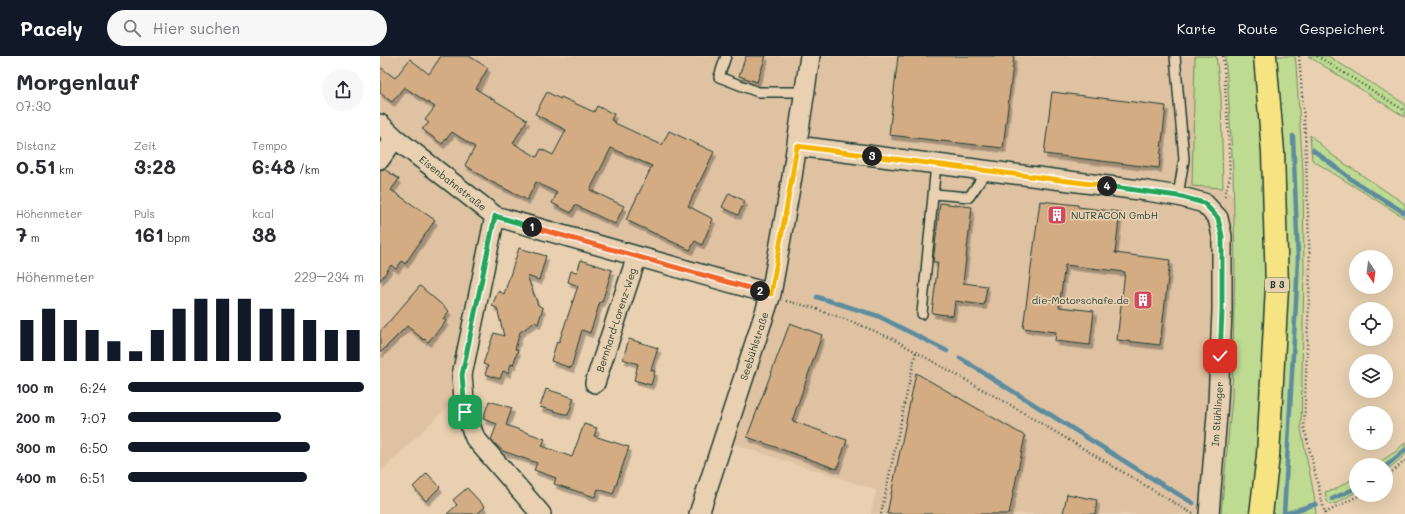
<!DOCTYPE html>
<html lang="de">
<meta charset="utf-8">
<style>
body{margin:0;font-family:Mali,sans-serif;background:#f7f7f7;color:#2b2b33;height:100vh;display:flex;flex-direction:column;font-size:15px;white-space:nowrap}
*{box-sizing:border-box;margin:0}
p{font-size:13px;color:#7c7c81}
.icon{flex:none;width:22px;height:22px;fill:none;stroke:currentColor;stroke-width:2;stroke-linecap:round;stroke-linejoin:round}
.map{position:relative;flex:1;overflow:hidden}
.details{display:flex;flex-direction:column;background:#fff;width:380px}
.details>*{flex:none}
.needle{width:26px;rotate:166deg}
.fabs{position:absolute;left:969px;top:194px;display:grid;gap:8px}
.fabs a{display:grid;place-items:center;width:44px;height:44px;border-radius:50%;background:#fff;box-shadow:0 4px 16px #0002;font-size:20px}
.pin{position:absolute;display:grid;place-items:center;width:34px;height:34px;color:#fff;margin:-17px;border-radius:8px;box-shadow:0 2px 6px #0006}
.km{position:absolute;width:20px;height:20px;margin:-10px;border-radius:50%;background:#222;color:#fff;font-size:11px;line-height:20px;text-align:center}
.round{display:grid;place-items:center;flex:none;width:42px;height:42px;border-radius:21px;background:#f7f7f7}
.summary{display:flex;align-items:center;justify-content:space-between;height:68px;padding:0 16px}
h1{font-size:22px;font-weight:700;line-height:30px}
.figures{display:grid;grid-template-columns:repeat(3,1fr);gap:6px;height:68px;padding:4px 16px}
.figures div{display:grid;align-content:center}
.figures b{font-size:20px;font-weight:700}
.figures small{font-size:11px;font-weight:400}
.figures p{font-size:11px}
.chart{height:112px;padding:8px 16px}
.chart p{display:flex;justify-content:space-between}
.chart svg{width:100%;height:72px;margin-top:4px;stroke:#111827;stroke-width:6}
ul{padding:0 16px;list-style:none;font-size:13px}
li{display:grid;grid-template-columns:64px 48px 1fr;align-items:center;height:30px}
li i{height:10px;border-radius:5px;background:#111827}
header{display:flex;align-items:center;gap:24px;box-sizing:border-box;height:56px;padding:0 20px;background:#111827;color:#fff}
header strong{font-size:19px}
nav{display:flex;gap:22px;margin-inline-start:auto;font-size:14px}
.search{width:280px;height:36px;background:#f7f7f7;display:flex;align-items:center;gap:10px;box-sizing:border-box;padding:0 14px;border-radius:22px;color:#7c7c81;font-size:15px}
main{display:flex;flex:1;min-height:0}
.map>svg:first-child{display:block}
</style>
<header>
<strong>Pacely</strong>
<div class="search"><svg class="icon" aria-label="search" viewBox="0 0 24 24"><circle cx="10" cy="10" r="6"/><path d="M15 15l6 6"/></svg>Hier suchen</div>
<nav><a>Karte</a><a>Route</a><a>Gespeichert</a></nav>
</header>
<main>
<section class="details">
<div class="summary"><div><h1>Morgenlauf</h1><p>07:30</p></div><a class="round"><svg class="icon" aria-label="share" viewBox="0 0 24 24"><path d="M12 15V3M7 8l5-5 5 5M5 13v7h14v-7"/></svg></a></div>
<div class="figures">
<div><p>Distanz</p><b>0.51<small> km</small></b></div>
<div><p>Zeit</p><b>3:28</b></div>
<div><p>Tempo</p><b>6:48<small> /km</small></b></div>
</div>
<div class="figures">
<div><p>Höhenmeter</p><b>7<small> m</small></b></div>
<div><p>Puls</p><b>161<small> bpm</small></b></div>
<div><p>kcal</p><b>38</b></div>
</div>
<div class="chart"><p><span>Höhenmeter</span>229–234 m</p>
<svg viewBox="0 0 160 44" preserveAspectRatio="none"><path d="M5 44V19M15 44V12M25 44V19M35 44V25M45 44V32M55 44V38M65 44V25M75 44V12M85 44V6M95 44V6M105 44V6M115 44V12M125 44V12M135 44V19M145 44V25M155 44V25"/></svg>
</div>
<ul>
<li><b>100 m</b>6:24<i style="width:100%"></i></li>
<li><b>200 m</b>7:07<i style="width:65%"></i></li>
<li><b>300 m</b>6:50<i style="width:77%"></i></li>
<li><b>400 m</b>6:51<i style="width:76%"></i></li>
</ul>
</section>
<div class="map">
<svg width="1025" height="458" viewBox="0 0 1025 458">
<defs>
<filter id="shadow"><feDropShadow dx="2.5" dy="4.5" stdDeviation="0" flood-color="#0004"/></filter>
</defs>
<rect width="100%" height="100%" fill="#e8d0b1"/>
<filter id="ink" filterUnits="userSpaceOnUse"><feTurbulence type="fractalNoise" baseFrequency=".025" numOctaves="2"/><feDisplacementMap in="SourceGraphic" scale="8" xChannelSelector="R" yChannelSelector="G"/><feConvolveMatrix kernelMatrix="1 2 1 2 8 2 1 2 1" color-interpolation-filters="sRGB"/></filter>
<g filter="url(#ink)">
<path fill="#dec2a2" d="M0,0H815L812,129L843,132L853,139L855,207L852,342L841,458H491L496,434L354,388L386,234L119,158L78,341L0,416Z"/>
<path fill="#bfda91" stroke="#6f8c62" d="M815,0H836L841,41L843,132L812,130Z
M845,0H875L881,61L887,180L885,277L883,336L872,458H841L852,342L855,207L853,114L848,33Z
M894,0H915L916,9L923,116L924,217L921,373L934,439L936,458H891Z
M928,0H948L1025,48V61Z
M930,79L952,99L1025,148V162L932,104Z
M1025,387V399L1006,415V409H995L1015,396Z
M976,421V436L957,447L950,448L947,445L945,436L954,434Z"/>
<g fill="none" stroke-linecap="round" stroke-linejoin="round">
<path stroke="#5d8c9f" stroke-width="4.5" d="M933,94L975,126L1025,157
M437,241L498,260L567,295
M580,302L760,415L813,447
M1006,410L1025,394
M952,443L976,432
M904,458L916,246L918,203L913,80
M904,458L936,448"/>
</g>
<path fill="#d3ac84" stroke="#1f3d34" filter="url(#shadow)" d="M61,0H89L108,12L96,33L147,64L133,87L157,101L161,93L173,99L186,74L155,58L167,36L180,43L181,41L214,56L217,50L234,58L231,64L235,66V67L282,89L289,75L334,96L308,150L333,163L322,189L315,185L310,194L246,164L272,110L231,92L210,134L244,150L235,168L195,149L191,157L172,147L177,137L156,126L147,144L110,125L85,109L95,91L72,76L62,88L42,73L49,67L45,64L55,51L24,31L12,46L0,37V11L15,22L30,3L49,18Z
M366,0H386L377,26L359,20Z
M518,0H634L623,92L509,79Z
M672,36L786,50L779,112L664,98Z
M4,113L19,123L11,134L55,164L25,208L22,205L16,213L11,209L0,225V114Z
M349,137L365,145L358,159L342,151Z
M660,145L698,149V151L740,156L735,197L790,204L780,289L737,284L745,216L685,209L679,251L714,255L710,289L675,285L676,276L643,272Z
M560,147L592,151L583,227L607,230L604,249L575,245L573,260L552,257L558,206H553Z
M139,192L166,200L159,224L147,220L158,249L163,252L158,268L155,266L140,276L135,293L138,294L133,309L131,308L128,317L123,315L120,323L105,318L108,310L103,308L114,277L124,280L117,252L112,250L118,235L124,238Z
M201,204L232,214L222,246H220L210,277L202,274L191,312L171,305L177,285L179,286L198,230L188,226L191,215L197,216Z
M40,230L69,255L63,263L66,265L48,286L45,283L44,284L27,270L0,297V276Z
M410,267L442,279L412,365L467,384L457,413L367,381Z
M249,283L278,292L271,314L275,315L271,329L254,324L258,308L243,303Z
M536,317L645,380L629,458H507Z
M166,333L194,342L188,359L160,351Z
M109,345L132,352L126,369L165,383L162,390L192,401L204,368L217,372L214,380L249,391L233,438L218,433L215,441L174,428L176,422L154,414L157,407L123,395L111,384L117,368L103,363Z
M47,417L60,431L46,445L33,431Z
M87,432L105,451L97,458H67L77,449L73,444Z
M687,438L717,444L715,458H683Z"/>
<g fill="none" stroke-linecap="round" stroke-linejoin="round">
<defs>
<path id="lane" d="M346,0L339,21L378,36H425
M795,0L804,103L798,140
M554,138L589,141L607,115
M542,258L556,108"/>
<path id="street" d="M0,68L15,82L115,160L391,238
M417,90L767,135L798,140L824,147L838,162L842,180V255L838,346L829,458
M0,103L15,82
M115,160L82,319L85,356L95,382L161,458
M215,327L257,200
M319,458L391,238L412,121L430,0"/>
<path id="primary" d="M881,458L888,400L897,231L893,96L885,0"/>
</defs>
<use href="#lane" stroke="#1f3d34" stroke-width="12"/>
<use href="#street" stroke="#1f3d34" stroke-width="22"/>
<use href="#primary" stroke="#1f3d34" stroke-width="25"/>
<path stroke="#1f3d34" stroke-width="2.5" stroke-dasharray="1 3" stroke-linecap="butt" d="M843,0L848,70L850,121L844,142
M919,0L925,77L930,214L924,371L945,458
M937,0L1025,55
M406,245L431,251L478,268L513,283L632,350L813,458
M1006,421L1025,405
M945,457L980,439
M501,458L536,295"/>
<use href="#lane" stroke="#e8d0b1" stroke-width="9"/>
<use href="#street" stroke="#e8d0b1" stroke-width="19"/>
<use href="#primary" stroke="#f6e381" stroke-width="22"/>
</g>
</g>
<g fill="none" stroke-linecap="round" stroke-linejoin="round" filter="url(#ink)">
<defs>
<path id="split-1" d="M85,356L82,319L115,160L152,171"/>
<path id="split-2" d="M152,171L380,235"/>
<path id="split-3" d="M380,235L391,238L412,121L417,90L492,100"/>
<path id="split-4" d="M492,100L727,130"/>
<path id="split-5" d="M727,130L798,140L824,147L838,162L842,180V255L840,300"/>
</defs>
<use href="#split-1" stroke="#fff" stroke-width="8"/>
<use href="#split-2" stroke="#fff" stroke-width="8"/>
<use href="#split-3" stroke="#fff" stroke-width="8"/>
<use href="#split-4" stroke="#fff" stroke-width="8"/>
<use href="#split-5" stroke="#fff" stroke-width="8"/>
<use href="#split-1" stroke="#22a559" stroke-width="5"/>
<use href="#split-2" stroke="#f0652b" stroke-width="5"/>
<use href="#split-3" stroke="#f5b400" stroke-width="5"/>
<use href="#split-4" stroke="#f5b400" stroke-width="5"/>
<use href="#split-5" stroke="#22a559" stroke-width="5"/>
</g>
<defs>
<symbol id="building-square" viewBox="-11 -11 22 22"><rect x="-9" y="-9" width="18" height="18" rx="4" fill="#d1495b" stroke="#e8d0b1"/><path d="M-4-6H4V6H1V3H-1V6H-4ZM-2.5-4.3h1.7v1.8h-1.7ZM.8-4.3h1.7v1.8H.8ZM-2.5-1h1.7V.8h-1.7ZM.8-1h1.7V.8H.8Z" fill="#fff"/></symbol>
</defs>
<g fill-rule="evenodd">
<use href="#building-square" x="666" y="148" width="22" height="22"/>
<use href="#building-square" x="752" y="233" width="22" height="22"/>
</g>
<g text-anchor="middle" stroke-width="3.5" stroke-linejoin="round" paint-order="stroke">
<rect fill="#e8d0b1" stroke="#5b695a" stroke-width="1" x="885" y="222" width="24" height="14" rx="3"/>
<g font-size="9" font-weight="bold" fill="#1f3d34">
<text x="897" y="232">B 3</text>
</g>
<g font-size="10" fill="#1f3d34" stroke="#e8d0b1">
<text transform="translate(73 127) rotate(38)" y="4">Eisenbahnstraße</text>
<text transform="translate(236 264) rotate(-72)" y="4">Bernhard-Lorenz-Weg</text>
<text transform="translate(374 290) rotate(-72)" y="4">Seebühlstraße</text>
<text transform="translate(837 358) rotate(-86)" y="4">Im Stühlinger</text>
</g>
<g font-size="10" fill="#1f3d34" stroke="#e8d0b1" text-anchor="start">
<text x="691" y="163">NUTRACON GmbH</text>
<text x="749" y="248" text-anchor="end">die-Motorschafe.de</text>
</g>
</g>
</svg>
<div class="fabs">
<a><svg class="needle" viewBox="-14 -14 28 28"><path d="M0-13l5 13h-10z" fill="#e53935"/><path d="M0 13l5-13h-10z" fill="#7c7c81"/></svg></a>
<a><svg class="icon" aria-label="locate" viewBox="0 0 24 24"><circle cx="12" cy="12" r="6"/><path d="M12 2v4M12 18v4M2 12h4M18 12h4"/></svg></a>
<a><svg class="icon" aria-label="layers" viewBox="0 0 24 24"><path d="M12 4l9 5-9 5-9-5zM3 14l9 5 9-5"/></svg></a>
<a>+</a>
<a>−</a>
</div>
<div class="pin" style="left:85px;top:356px;background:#1e9e55"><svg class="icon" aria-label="arrive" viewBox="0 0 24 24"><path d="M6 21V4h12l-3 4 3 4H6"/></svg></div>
<div class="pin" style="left:840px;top:300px;background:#d93025"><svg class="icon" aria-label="check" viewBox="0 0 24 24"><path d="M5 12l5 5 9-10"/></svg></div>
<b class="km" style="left:152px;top:171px">1</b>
<b class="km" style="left:380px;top:235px">2</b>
<b class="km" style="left:492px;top:100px">3</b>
<b class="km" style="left:727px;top:130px">4</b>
</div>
</main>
